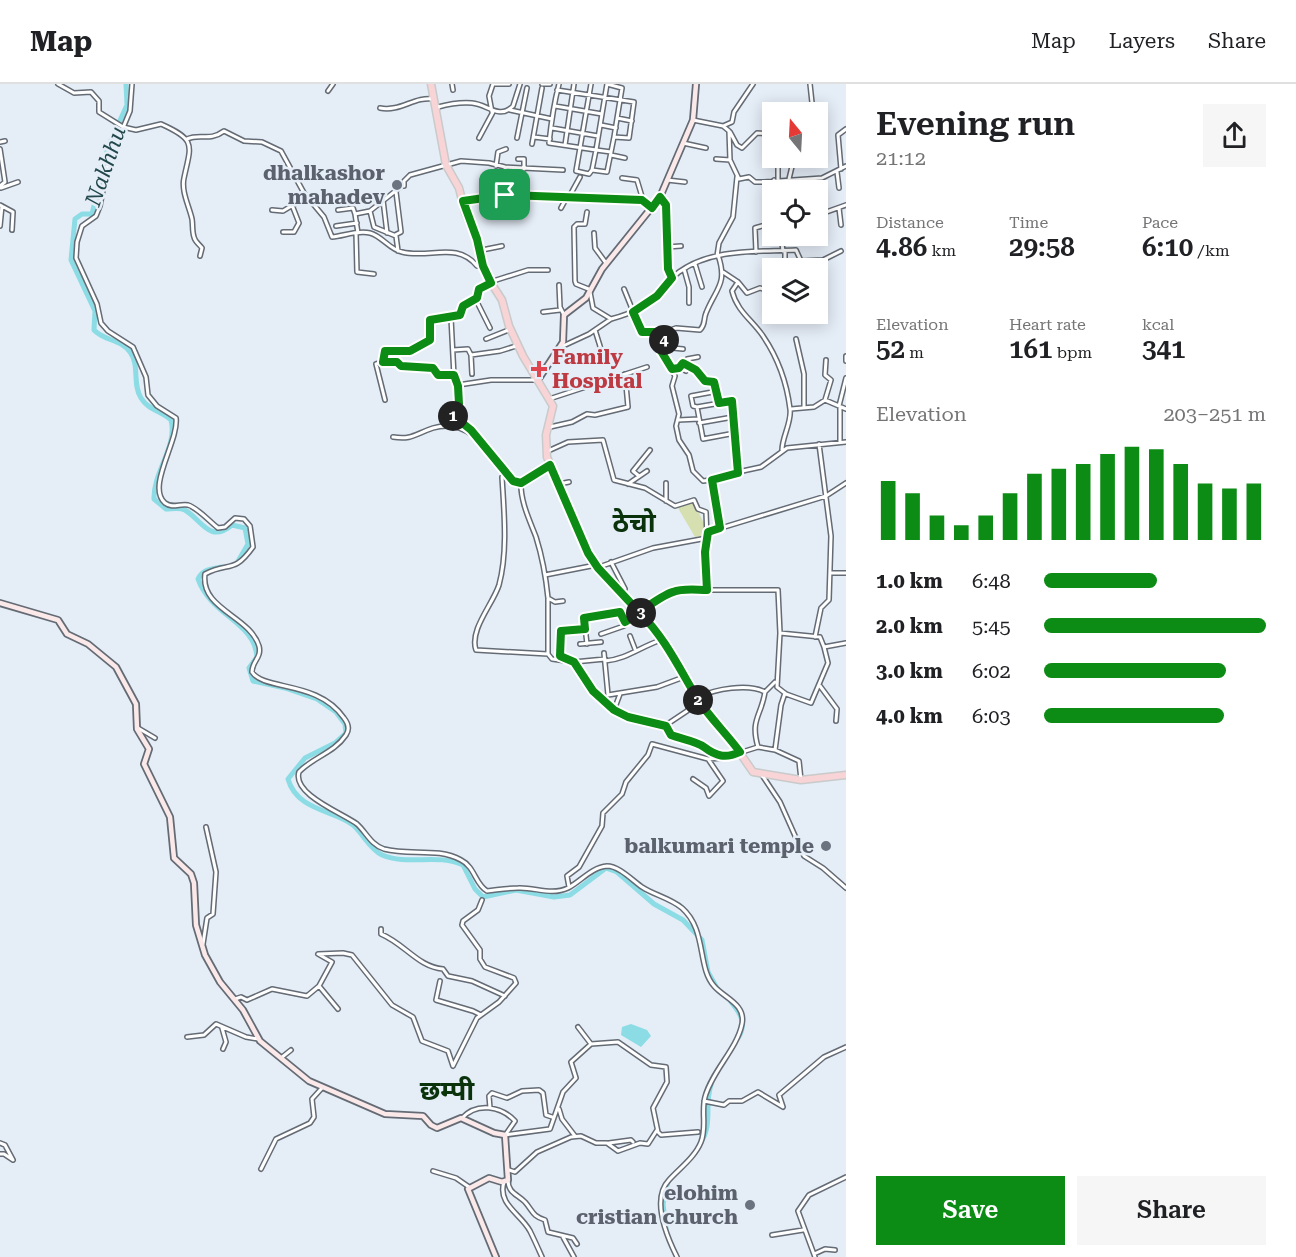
<!DOCTYPE html>
<meta charset="utf-8">
<style>
body{margin:0;font-family:"Roboto Serif","Noto Sans Devanagari",serif;background:#f6f6f6;color:#202124;height:100vh;display:flex;flex-direction:column;font-size:22px;white-space:nowrap}
*{box-sizing:border-box;margin:0}
p{font-size:20px;color:#757577}
.icon{flex:none;width:33px;height:33px;fill:none;stroke:currentColor;stroke-width:2;stroke-linecap:round;stroke-linejoin:round}
.map{position:relative;flex:1;overflow:hidden}
.side{display:flex;flex-direction:column;background:#fff;width:450px}
.side>*{flex:none}
.needle{width:39px;rotate:342deg}
.tools{position:absolute;left:762px;top:18px;display:grid;gap:12px}
.tools a{display:grid;place-items:center;width:66px;height:66px;border-radius:0px;background:#fff;box-shadow:0 3px 15px #0003;font-size:30px}
.pin{position:absolute;display:grid;place-items:center;width:51px;height:51px;color:#fff;margin:-26px;border-radius:12px;box-shadow:0 3px 9px #0006}
.km{position:absolute;width:30px;height:30px;margin:-15px;border-radius:50%;background:#222;color:#fff;font-size:16px;line-height:30px;text-align:center}
.round{display:grid;place-items:center;flex:none;width:63px;height:63px;border-radius:0px;background:#f6f6f6}
.summary{display:flex;align-items:center;justify-content:space-between;height:102px;padding:0 30px}
h1{font-size:33px;font-weight:600;line-height:45px}
.figures{display:grid;grid-template-columns:repeat(3,1fr);gap:9px;height:102px;padding:6px 30px}
.figures div{display:grid;align-content:center}
.figures b{font-size:26px;font-weight:600}
.figures small{font-size:16px;font-weight:400}
.figures p{font-size:16px}
.chart{height:168px;padding:12px 30px}
.chart p{display:flex;justify-content:space-between}
.chart svg{width:100%;height:108px;margin-top:6px;stroke:#0c8b15;stroke-width:6}
.button{display:flex;gap:12px;margin-top:auto;padding:12px 30px}
.button a{flex:1;height:69px;border-radius:0px;background:#0c8b15;color:#fff;font-size:24px;font-weight:600;line-height:69px;text-align:center}
.button a+a{background:#f6f6f6;color:#202124}
ul{padding:0 30px;list-style:none;font-size:20px}
li{display:grid;grid-template-columns:96px 72px 1fr;align-items:center;height:45px}
li i{height:15px;border-radius:8px;background:#0c8b15}
header{display:flex;align-items:center;gap:36px;box-sizing:border-box;height:84px;padding:0 30px;background:#fff;border-bottom:2px solid #e0e0e0}
header strong{font-size:28px}
nav{display:flex;gap:33px;margin-inline-start:auto;font-size:21px}
main{display:flex;flex:1;min-height:0}
.map>svg:first-child{display:block}
</style>
<header>
<strong>Map</strong>
<nav><a>Map</a><a>Layers</a><a>Share</a></nav>
</header>
<main>
<div class="map">
<svg width="846" height="1173" viewBox="0 0 846 1173">
<rect width="100%" height="100%" fill="#e5edf7"/>
<path fill="#d6dfaf" d="M694,418L706,444L703,452L695,453L678,424Z"/>
<path fill="#8bdce4" d="M631,940L647,946L651,952L641,963L621,951L622,943Z"/>
<g fill="none" stroke-linecap="round" stroke-linejoin="round">
<path stroke="#8bdce4" stroke-width="5" d="M126,0L127,21L108,63L92,130H82L75,135L71,176L95,227L94,246C104,257 121,255 130,268C140,281 132,300 141,314C148,326 162,327 171,336C178,362 153,388 154,415L166,425C172,425 179,423 185,426C202,436 209,460 232,441L245,444L248,460L237,479
M222,483C211,485 203,485 198,495C211,532 255,538 257,573L249,584L253,597L285,604L317,615L336,628L345,640L346,649L335,659L305,674L288,695C297,727 335,726 353,741C363,750 370,765 382,771C408,782 437,769 463,781L475,805L483,813L516,806L554,813L570,811L606,784L617,788L654,820L683,836L702,856L708,888L718,906
M731,918C741,930 747,940 738,954
M701,1058C713,1040 704,1021 711,1001
M666,1144L663,1120L668,1097"/>
<defs>
<path id="street" d="M58,0L74,9L91,8L99,17V28L123,43L136,46L161,40C197,56 191,61 184,94C181,107 189,122 192,135C193,141 192,147 194,153C195,158 199,160 202,164L200,172
M132,0L130,27L108,80L100,122L96,132L82,142L77,158L76,174L97,220L101,239L108,247L133,263L146,293L148,311L157,322L176,334C179,357 146,403 165,419C173,425 180,419 188,421C198,424 210,438 218,444L225,443L235,434L244,435L250,442L253,463C233,491 229,477 205,490C200,525 250,532 259,562C262,574 252,577 252,588C264,607 318,596 344,634C348,639 350,645 346,651C334,669 313,673 299,688C292,710 342,729 357,740C366,748 371,761 384,765C410,772 437,763 461,776C475,783 475,800 487,807C497,806 508,804 518,804C535,803 551,812 568,804C580,798 592,783 607,782C619,782 632,796 642,803C654,811 670,814 682,824C707,846 697,883 714,902C724,914 746,920 742,940C737,965 712,987 705,1013C701,1028 707,1043 701,1058C695,1073 680,1084 669,1096C651,1115 667,1153 677,1173
M452,0L453,6
M493,0H509
M542,0H550
M591,0L576,87L589,90L592,86
M607,0L622,4L614,53
M810,0L813,28
M557,6L634,18L629,54L614,53L607,88L592,86L596,66L549,59C551,40 554,19 559,0
M328,7L333,0
M555,22L602,30L607,0
M438,23C449,20 460,18 472,19C487,20 499,36 513,22L520,0
M380,24C401,28 414,12 434,15
M510,26L552,35
M492,28L489,12L493,0
M602,30L596,66L611,68
M617,34L632,37
M693,36L723,42L729,47L730,76L739,95L749,93L755,98H764L822,94L846,82
M818,36L819,35
M601,41L616,44
M723,42L732,38L734,28L753,0
M552,44L598,52
M730,48L737,61L742,64L757,49L772,50
M534,53L550,55
M479,54L493,28
M517,54L527,4
M187,55C201,49 209,58 224,47L244,57L262,58L281,67L304,109L324,133L332,153C344,152 357,146 370,149C382,152 390,166 402,168C429,175 457,157 477,182H483
M0,58L5,57
M683,59L706,64
M532,60L542,4
M565,61L574,0
M0,65L5,98L0,102
M611,71L625,74
M518,75H524V85
M716,75L730,76
M496,82L498,68L506,65
M841,85L838,51L846,45
M837,88L839,104
M622,94L637,96L643,116L652,124
M789,95L794,74
M667,96L685,98
M774,96L777,106
M778,96V74
M404,102V97L410,91L461,77L489,79L505,83L563,86
M1,104L18,98
M505,110V83
M569,113L580,93
M660,113C680,136 656,171 672,194
M383,116L387,149
M463,117L516,110L567,113
M0,121L13,128L12,146
M561,124L567,113L643,116
M839,124L841,141
M272,126L283,127L308,112
M338,126L353,124L355,130
M587,128L585,140H577L574,143L575,197L576,200L591,206
M818,131L846,121
M0,142L2,122
M336,142L357,139
M283,148H294L299,139L292,121
M356,149L357,188L374,190
M358,149L355,130L370,127
M594,149L595,164L606,179
M395,151L401,148L396,108
M781,152L783,167
M667,163L681,162
M482,166L502,162
M398,167L396,152L374,143L370,127L403,101
M756,168L755,144L772,139
M717,172L719,159L733,133L737,93
M801,177L823,176L841,167
M695,180L702,203
M785,184V167
M684,185L689,203V219
M723,188L738,198L732,207C737,227 752,236 763,252C778,274 787,300 790,325C792,338 782,353 782,366
M490,198L528,186H548
M738,198L747,209L760,204L772,208
M490,199L479,205L477,214L463,222L460,231L451,234L454,292L458,301L491,296H536
M559,201L560,223L564,231
M624,205L641,247L664,248L676,244L700,246C706,240 703,236 706,229C716,204 728,200 718,171
M590,208L593,224L611,235C630,230 647,223 660,209C666,202 671,194 679,188C712,164 757,168 796,166L801,177V184
M475,214L490,244
M543,228L560,226
M782,230L784,234
M451,234L438,233L430,236V256L410,267H385L383,278H397L401,282L433,284L438,291L454,292
M595,246L604,275
M664,248L661,267L675,292L672,302L679,330L676,342L679,356L689,371L693,387L703,397L711,396
M486,255L511,245
M796,255L804,290V324
M563,262L589,250L611,235
M663,263L683,265
M453,266L468,265L471,271L500,267L516,262
M471,271L472,290
M846,272V277
M383,278L376,280L385,316
M683,279L696,286L705,297L714,298L718,307
M680,284L686,287
M672,285L680,284L687,275L698,273
M458,301L459,320L449,326L450,329L471,346L488,364
M549,315L647,283
M825,316L831,296L825,291L826,276
M719,319L718,307L691,312L693,322L697,323L732,317L738,389
M839,322L846,294
M697,323L703,355L735,349
M791,325L814,323L825,316L846,325
M678,336L699,335
M699,339L733,333
M550,343L572,338L587,330L595,331L628,323L625,290
M393,353C412,356 415,350 433,344C472,332 492,373 513,397L521,398L550,381
M840,358V324
M548,367L568,358L603,356L614,396L645,404L675,422L694,416L698,425L706,428L707,454L653,464L599,483
M507,390L502,393C504,427 508,468 499,501C493,520 469,546 476,566L548,570L552,575L574,578C587,598 602,622 625,631C637,636 653,638 666,641
M639,392L633,387L650,366
M521,398C520,417 530,437 536,453C542,472 546,494 548,514L555,518L563,517
M666,399V417
M559,400L569,398
M628,400L647,387
M720,444L712,396L715,393L761,383L787,364L846,358
M708,448L826,412L846,399
M611,478L625,505L621,509
M830,489H846
M545,491L596,481
M707,506H778L780,549L820,553L824,563L846,559
M548,515V570
M625,538L672,508L707,506L704,490L707,454
M780,549L777,603L786,610L811,619L828,579L824,563
M630,552L635,565
M815,553L821,524L829,516L831,452L819,360
M580,560L601,558
M587,560L584,534L620,528L624,542L601,550
M604,569L608,611L657,603L684,593
M560,575L561,547L585,545
M605,577C627,575 640,563 661,556
M574,578L605,575
M820,602L837,625L836,637
M765,608C761,633 750,635 758,663L775,666
M785,609L781,621L775,666L799,677L801,696
M699,613C715,605 748,599 765,608L775,598
M698,615L693,618L687,627L666,641L671,651L704,663L712,671L727,672
M614,626L620,610
M138,644L155,654
M762,691L780,718L804,772L823,784L846,804
M693,695L706,704L709,712L723,697L708,675
M569,803L567,792L579,783L602,742L603,729L622,710L626,698L648,671L652,660L708,675L723,674L758,663
M381,845V850C405,860 418,883 443,885L448,892L472,897L505,912
M203,860L207,834L213,830L216,788L206,743
M440,897L436,916L473,927L481,931
M319,902L338,925
M235,915L241,913L247,916L272,905L307,912L319,902L332,878L318,870L343,869L352,871L392,921L413,933L422,957L448,967L453,982
M578,943L591,960
M222,944L226,958L223,965
M187,953L204,951L216,940L246,953L258,955
M281,974L291,966
M453,982L477,934L499,918L516,899L514,894L485,883L480,875V866L462,841L463,837L478,826L482,816
M704,1017L724,1021L729,1017H742L758,1008L783,1023L779,1011L824,973L846,963
M490,1024L489,1012L492,1009L507,1014L522,1007L539,1006L543,1009L546,1031L552,1033
M559,1025L562,1035L575,1052
M462,1034C477,1018 501,1022 515,1037L506,1050
M505,1051L550,1045L563,1008L576,994L571,978L591,960L618,958L651,981L666,983L667,998L653,1024L658,1048L661,1051L698,1048
M0,1059L5,1061L13,1076L4,1070H0
M609,1059L631,1056L633,1058
M261,1085L276,1055L310,1039L314,1033L312,1015L322,1004
M509,1086L515,1088L537,1068L571,1053L581,1052L596,1059H607L618,1067L640,1059L648,1060L657,1046
M433,1087L456,1094L469,1103
M508,1096C508,1109 517,1110 525,1118C533,1127 532,1132 545,1136L548,1148L573,1154L577,1160
M504,1098C497,1120 521,1130 530,1147C534,1155 538,1164 542,1173
M772,1151L803,1146
M563,1153L574,1173
M814,1170L825,1165L835,1166
M815,1173L798,1127L809,1111L846,1093"/>
<path id="secondary" d="M538,296L563,258L564,231L586,214L602,185L660,113L693,36L696,0
M0,519L58,536L67,550L88,560L116,583L136,620L137,645L149,665L144,680L170,733L174,774L191,790L194,799L196,841L205,871L220,898L243,926L260,957L309,997L385,1030L423,1032L431,1041L437,1044L461,1034L494,1049L505,1051L508,1096L502,1098L489,1094L468,1105L496,1173"/>
<path id="primary" d="M431,0L446,81L459,104L465,128L480,163L486,191L502,216L509,242L523,272L553,322L546,351L547,373L588,469L598,484L654,544L702,621L727,650L753,688L801,696L846,691"/>
</defs>
<use href="#street" stroke="#646b74" stroke-width="6"/>
<use href="#secondary" stroke="#646b74" stroke-width="8"/>
<use href="#primary" stroke="#c9caca" stroke-width="9"/>
<use href="#street" stroke="#fff" stroke-width="3"/>
<use href="#secondary" stroke="#fbe9ea" stroke-width="4.5"/>
<use href="#primary" stroke="#f8d4d6" stroke-width="6"/>
</g>
<g fill="none" stroke-linecap="round" stroke-linejoin="round">
<defs>
<path id="route" d="M505,111L463,117L477,155L483,182L491,199L479,205L477,214L463,222L460,231L430,236V256L410,267H385L383,278H397L401,282L433,284L438,291H454L458,302L459,320L449,326L450,329L471,346L513,397L521,399L550,381L588,469L598,484L640,529C665,554 679,584 697,614C709,633 726,649 740,668C725,675 716,672 704,663C696,657 681,655 671,651L666,642L628,633L614,626L593,607L574,578L560,572L561,547L585,545L584,534L620,528L625,538C638,530 661,511 673,508C683,504 696,506 707,506L705,468L708,448L720,444L712,396L738,389L732,317L719,319L714,298L705,297L696,286L683,279L679,284L672,285L661,267L664,248H642L633,228L657,212L672,194L668,185L666,121L660,113L652,124L642,116L505,111"/>
</defs>
<use href="#route" stroke="#fff" stroke-width="12"/>
<use href="#route" stroke="#0c8b15" stroke-width="8"/>
</g>
<g fill="#6b7280" stroke="#e5edf7" stroke-width="2">
<circle cx="397" cy="101" r="6"/>
<circle cx="826" cy="762" r="6"/>
<circle cx="750" cy="1121" r="6"/>
</g>
<path fill="#e0444e" stroke="#e5edf7" stroke-width="2" d="M536 276h6v6h6v6h-6v6h-6v-6h-6v-6h6z"/>
<g text-anchor="middle" stroke-width="5" stroke-linejoin="round" paint-order="stroke">
<g font-size="21" font-weight="bold" fill="#5b616d" stroke="#e5edf7" text-anchor="end">
<text x="385" y="96">dhalkashor<tspan x="385" dy="24">mahadev</tspan></text>
<text x="814" y="769">balkumari temple</text>
<text x="738" y="1116">elohim<tspan x="738" dy="24">cristian church</tspan></text>
</g>
<g font-size="21" font-weight="bold" fill="#be3a42" stroke="#e5edf7" text-anchor="start">
<text x="552" y="280">Family<tspan x="552" dy="24">Hospital</tspan></text>
</g>
<g font-size="22" font-style="italic" fill="#22484c" stroke="#e5edf7">
<text transform="translate(105 82) rotate(-71)" y="8">Nakhhu</text>
</g>
<g font-size="27" font-weight="bold" fill="#0b330b" stroke="#e5edf7">
<text x="634" y="448">ठेचो</text>
<text x="447" y="1016">छम्पी</text>
</g>
</g>
</svg>
<div class="tools">
<a><svg class="needle" viewBox="-14 -14 28 28"><path d="M0-13l5 13h-10z" fill="#e53935"/><path d="M0 13l5-13h-10z" fill="#757577"/></svg></a>
<a><svg class="icon" aria-label="locate" viewBox="0 0 24 24"><circle cx="12" cy="12" r="6"/><path d="M12 2v4M12 18v4M2 12h4M18 12h4"/></svg></a>
<a><svg class="icon" aria-label="layers" viewBox="0 0 24 24"><path d="M12 4l9 5-9 5-9-5zM3 14l9 5 9-5"/></svg></a>
</div>
<div class="pin" style="left:505px;top:111px;background:#1e9e55"><svg class="icon" aria-label="arrive" viewBox="0 0 24 24"><path d="M6 21V4h12l-3 4 3 4H6"/></svg></div>
<b class="km" style="left:453px;top:332px">1</b>
<b class="km" style="left:698px;top:616px">2</b>
<b class="km" style="left:641px;top:529px">3</b>
<b class="km" style="left:664px;top:256px">4</b>
</div>
<section class="side">
<div class="summary"><div><h1>Evening run</h1><p>21:12</p></div><a class="round"><svg class="icon" aria-label="share" viewBox="0 0 24 24"><path d="M12 15V3M7 8l5-5 5 5M5 13v7h14v-7"/></svg></a></div>
<div class="figures">
<div><p>Distance</p><b>4.86<small> km</small></b></div>
<div><p>Time</p><b>29:58</b></div>
<div><p>Pace</p><b>6:10<small> /km</small></b></div>
</div>
<div class="figures">
<div><p>Elevation</p><b>52<small> m</small></b></div>
<div><p>Heart rate</p><b>161<small> bpm</small></b></div>
<div><p>kcal</p><b>341</b></div>
</div>
<div class="chart"><p><span>Elevation</span>203–251 m</p>
<svg viewBox="0 0 160 44" preserveAspectRatio="none"><path d="M5 44V20M15 44V25M25 44V34M35 44V38M45 44V34M55 44V25M65 44V17M75 44V15M85 44V13M95 44V9M105 44V6M115 44V7M125 44V13M135 44V21M145 44V23M155 44V21"/></svg>
</div>
<ul>
<li><b>1.0 km</b>6:48<i style="width:51%"></i></li>
<li><b>2.0 km</b>5:45<i style="width:100%"></i></li>
<li><b>3.0 km</b>6:02<i style="width:82%"></i></li>
<li><b>4.0 km</b>6:03<i style="width:81%"></i></li>
</ul>
<div class="button"><a>Save</a><a>Share</a></div>
</section>
</main>
